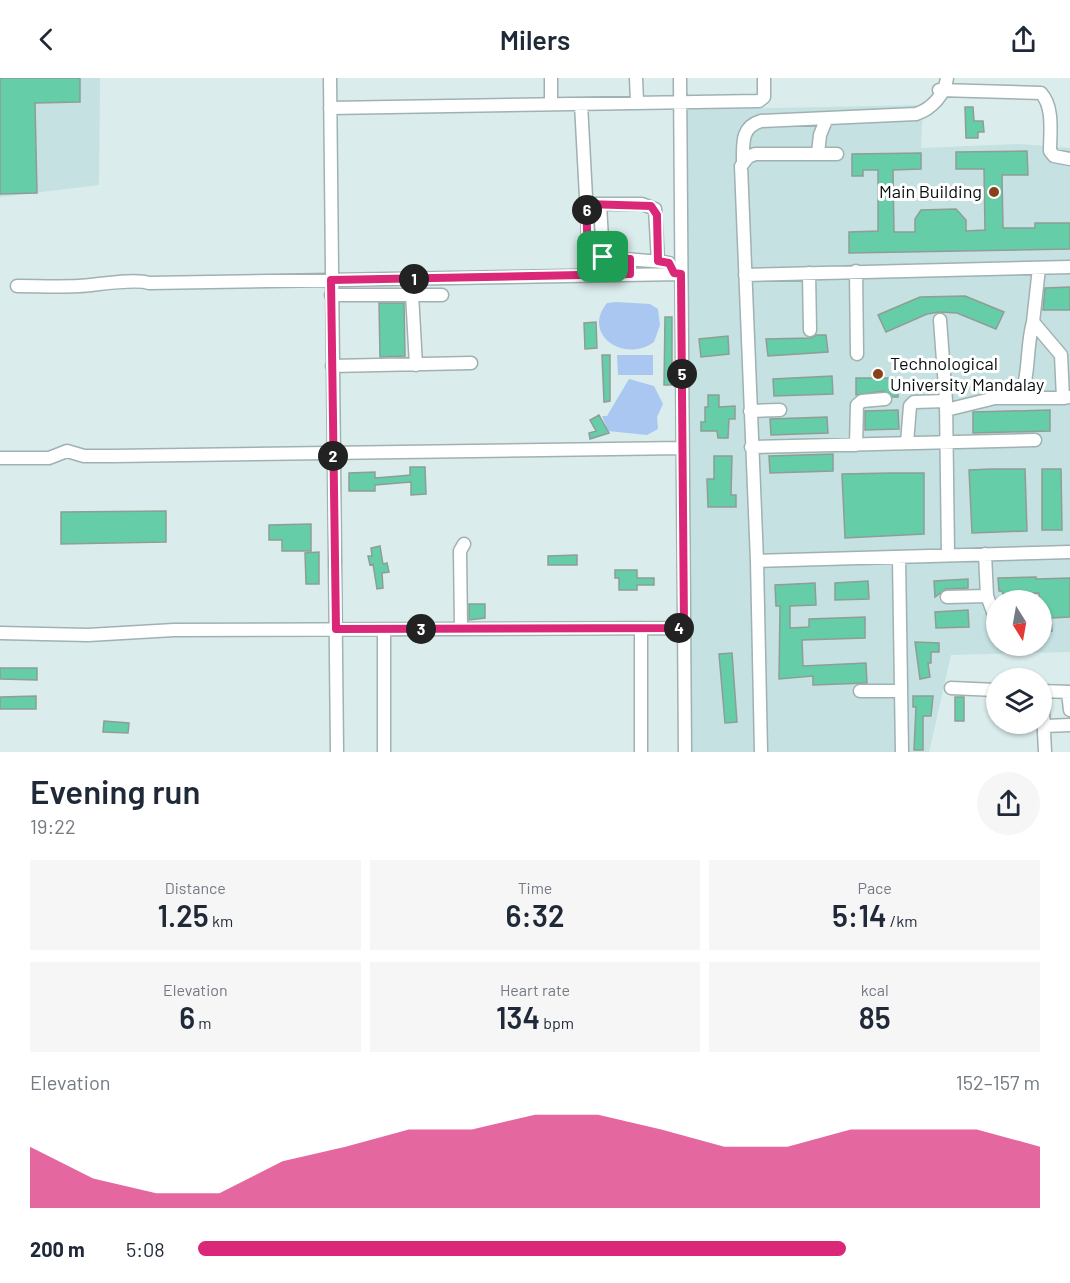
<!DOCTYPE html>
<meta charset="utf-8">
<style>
body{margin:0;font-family:Barlow,sans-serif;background:#f6f6f7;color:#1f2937;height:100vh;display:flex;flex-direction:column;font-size:22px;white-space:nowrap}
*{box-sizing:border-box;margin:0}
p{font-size:20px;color:#747a83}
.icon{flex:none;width:33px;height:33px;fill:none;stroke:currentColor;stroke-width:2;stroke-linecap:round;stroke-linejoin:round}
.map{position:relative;height:674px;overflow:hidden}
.panel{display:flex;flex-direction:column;background:#fff;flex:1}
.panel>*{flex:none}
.needle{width:39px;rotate:169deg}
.controls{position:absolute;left:986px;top:512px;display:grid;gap:12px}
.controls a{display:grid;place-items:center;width:66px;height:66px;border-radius:50%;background:#fff;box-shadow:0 2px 4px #0004;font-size:30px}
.pin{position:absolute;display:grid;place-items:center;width:51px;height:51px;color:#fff;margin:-26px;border-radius:12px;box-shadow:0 3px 9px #0006}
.km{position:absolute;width:30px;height:30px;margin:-15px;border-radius:50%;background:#222;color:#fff;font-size:16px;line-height:30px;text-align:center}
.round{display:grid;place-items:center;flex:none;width:63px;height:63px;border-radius:32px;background:#f6f6f7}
.headline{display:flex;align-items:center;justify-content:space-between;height:102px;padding:0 30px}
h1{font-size:33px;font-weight:600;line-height:45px}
.metrics{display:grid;grid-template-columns:repeat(3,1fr);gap:9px;height:102px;padding:6px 30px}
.metrics div{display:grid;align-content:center;border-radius:0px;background:#f6f6f7;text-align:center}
.metrics b{font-size:30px;font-weight:600}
.metrics small{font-size:16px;font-weight:400}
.metrics p{font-size:16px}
.chart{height:168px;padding:12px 30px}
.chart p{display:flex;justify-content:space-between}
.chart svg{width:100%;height:108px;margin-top:6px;fill:#db2777;opacity:.7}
ul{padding:0 30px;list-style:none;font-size:20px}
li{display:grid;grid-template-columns:96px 72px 1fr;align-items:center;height:45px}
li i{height:15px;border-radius:8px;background:#db2777}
header{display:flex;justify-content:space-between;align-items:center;height:78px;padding:0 30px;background:#fff;font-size:27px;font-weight:600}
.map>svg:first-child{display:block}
</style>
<header><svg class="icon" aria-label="back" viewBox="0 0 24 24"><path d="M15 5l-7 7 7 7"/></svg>Milers<svg class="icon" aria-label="share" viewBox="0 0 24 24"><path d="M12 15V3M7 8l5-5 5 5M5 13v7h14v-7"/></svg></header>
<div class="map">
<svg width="1070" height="674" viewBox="0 0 1070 674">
<rect width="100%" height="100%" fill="#dbecec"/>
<path fill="#c5e1e1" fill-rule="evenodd" d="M0,0H100L99,107L0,119Z
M923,27L921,70L1020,66L1070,70V574L951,577L929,674H690L682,32ZM996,522H1041V567H996Z"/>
<path fill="#aac7f1" d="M616,224L650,226L658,231L660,247L654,264C624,286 581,256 607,225Z
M617,277H653V297H618Z
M629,301L654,308L663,326L657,339L658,351L647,357L608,353L602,338H607Z"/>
<path fill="#65cda7" stroke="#8f9d97" stroke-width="1.5" d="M0,0H80V24L35,25L37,115L0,116Z
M965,29H973L974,43H983L984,54H978V60H966Z
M1027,73L1028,97H1002L1003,150H1035V145H1070V171L849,175V154L878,153V92H863V98H852V76L921,75V91L893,92L894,154H915V141L921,132L956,131L966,142V153L985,152L984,91H956V74Z
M1070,209V232H1043L1045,210Z
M965,218L1004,234L996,251L957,235L940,234L927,236L886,254L878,237L920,219Z
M379,225H404L405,278L380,279Z
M665,239H672V307H664Z
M596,244L597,270L585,271L584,245Z
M816,257H826L828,274L768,278L766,261L811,260Z
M728,258L729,276L701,279L699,261Z
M602,277H610V323L604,324Z
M832,298L833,316L774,318L773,301Z
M856,300H898V319H893L884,313L856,317Z
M708,317H719V329L735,328V341H729L728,360H718L717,353H701V344H705V329H708Z
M898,332L899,351L865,352V333Z
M1050,332V353L973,355V334Z
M599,337L609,355L590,361L589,355L596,353L590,342Z
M827,339L828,355L771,357L770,341Z
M833,376V393L770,395L769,378Z
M714,378H732L731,417H736V429H708L707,401H714Z
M410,389H425L426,416L411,417V404L375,407V413H349V395L375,394V400L400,398L410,397Z
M992,391H1025L1027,453L972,455L969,392Z
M1042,391H1061L1062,452H1042Z
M891,395H924V456L845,460L842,396Z
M166,433V464L61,466V434Z
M311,446V473H282V462H269V447Z
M380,468L383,486L387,485L389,494L382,495L383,510L377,511L373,486L370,487L368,478H372L371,470Z
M319,474V506H306L305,475Z
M577,477V487H548V478Z
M615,492H637V500H654V507H637V512H619V500H615Z
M1036,499V501L1070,500V539L1051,540L1052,553H1041L1039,515L1003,516L1002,513H999L998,500Z
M968,501V510L946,511L935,519L934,503Z
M868,503L869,521L835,522V505Z
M815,505L816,527L790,528V550L809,549V541L865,539V560L802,562L803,588L866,585L867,605L813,607V598L779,601L780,528H776L775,507Z
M469,526H485V540L469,542Z
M968,532L969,549L936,550L935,534Z
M915,564L939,565V574H931V585H928L930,599L920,601Z
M732,575L737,644L725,645L719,576Z
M0,590H37V602L0,601Z
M36,618V631H0V619Z
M913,618H933L931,638H923V672H914L916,629H913Z
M955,619H964V643H955Z
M104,643L129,645L128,655L103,654Z"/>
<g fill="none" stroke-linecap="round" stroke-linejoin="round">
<defs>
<path id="minor" d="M330,0L337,674
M551,0V25
M636,0L637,24
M680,0L685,674
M939,12L1041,15C1054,29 1050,55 1050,73L1054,78L1070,81
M581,26L589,175C595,181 654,182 669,185L673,195
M330,30L759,23L764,19V0
M818,75L820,57L826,42
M743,84C743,65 741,49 761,43L916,36C932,31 945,16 947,0
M587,126H642L655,131L658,183
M600,126L603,179
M1039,190L1033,244L1061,277L1063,320L1070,319
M856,193L857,276
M809,195L810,252
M745,197L1070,189
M17,208C37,208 58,209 79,208C96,207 135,200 149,205L681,196
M412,216L416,287
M331,217H442
M940,242L946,323L948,477
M332,288L471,285
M1020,320C1030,296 1026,269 1033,244
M946,332L995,320H1063
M750,333L780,332
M907,365L910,328L914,324L946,323
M856,367L857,327L862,323L885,321
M751,369L1035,362
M0,380H49L67,373L84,378H113L682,370
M985,476L987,518L996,542
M899,480L902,674
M757,483L1070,474
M947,519L987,518
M461,551L460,473L464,466
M0,555L88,557L174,552L684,550
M951,610L996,612
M860,613H901
M1041,613L1070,614
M1042,613L1045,674
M1068,614L1070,632
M1045,648L1070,647
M384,674V551
M641,674V550
M761,674L757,483L741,88L748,79L755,76H837"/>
</defs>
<use href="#minor" stroke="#a0b1b1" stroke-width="15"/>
<use href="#minor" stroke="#fff" stroke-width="12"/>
</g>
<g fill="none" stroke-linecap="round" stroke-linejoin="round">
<defs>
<path id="route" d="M586,126L651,128L657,137L658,183L669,185L674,195L681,196L684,550L336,551L331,202L630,196V181L598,180L588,176Z"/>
</defs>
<use href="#route" stroke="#fff" stroke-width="12"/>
<use href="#route" stroke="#db2777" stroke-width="8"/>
</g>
<g fill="#87411b" stroke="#fff" stroke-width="2">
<circle cx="994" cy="114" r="6"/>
<circle cx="878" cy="296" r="6"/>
</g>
<g text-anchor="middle" stroke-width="6" stroke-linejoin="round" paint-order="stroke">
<g font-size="18" fill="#080e0e" stroke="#fff" text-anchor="end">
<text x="982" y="120">Main Building</text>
<text x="890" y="292" text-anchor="start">Technological<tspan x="890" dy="21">University Mandalay</tspan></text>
</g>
</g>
</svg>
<div class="controls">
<a><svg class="needle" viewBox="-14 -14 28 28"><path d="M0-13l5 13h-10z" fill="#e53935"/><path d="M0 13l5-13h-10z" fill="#747a83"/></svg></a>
<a><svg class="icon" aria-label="layers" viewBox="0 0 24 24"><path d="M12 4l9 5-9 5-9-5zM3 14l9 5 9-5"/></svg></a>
</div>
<div class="pin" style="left:603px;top:179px;background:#1e9e55"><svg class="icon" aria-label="arrive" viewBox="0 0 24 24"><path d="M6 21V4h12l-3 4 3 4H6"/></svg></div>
<b class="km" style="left:414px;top:201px">1</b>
<b class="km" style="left:333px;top:378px">2</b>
<b class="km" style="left:421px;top:551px">3</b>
<b class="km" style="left:679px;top:550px">4</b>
<b class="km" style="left:682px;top:296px">5</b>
<b class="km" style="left:587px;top:132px">6</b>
</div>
<section class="panel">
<div class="headline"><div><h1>Evening run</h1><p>19:22</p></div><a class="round"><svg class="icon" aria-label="share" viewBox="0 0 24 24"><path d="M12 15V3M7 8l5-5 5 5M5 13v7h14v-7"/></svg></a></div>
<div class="metrics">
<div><p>Distance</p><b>1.25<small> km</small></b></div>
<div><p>Time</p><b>6:32</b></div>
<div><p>Pace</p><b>5:14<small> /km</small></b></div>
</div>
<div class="metrics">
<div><p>Elevation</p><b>6<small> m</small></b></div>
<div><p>Heart rate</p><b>134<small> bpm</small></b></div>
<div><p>kcal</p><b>85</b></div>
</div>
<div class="chart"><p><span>Elevation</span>152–157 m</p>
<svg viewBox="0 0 160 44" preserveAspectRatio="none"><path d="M0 44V19L10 32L20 38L30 38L40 25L50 19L60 12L70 12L80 6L90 6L100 12L110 19L120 19L130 12L140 12L150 12L160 19V44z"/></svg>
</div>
<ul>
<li><b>200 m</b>5:08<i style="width:77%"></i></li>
</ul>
</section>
